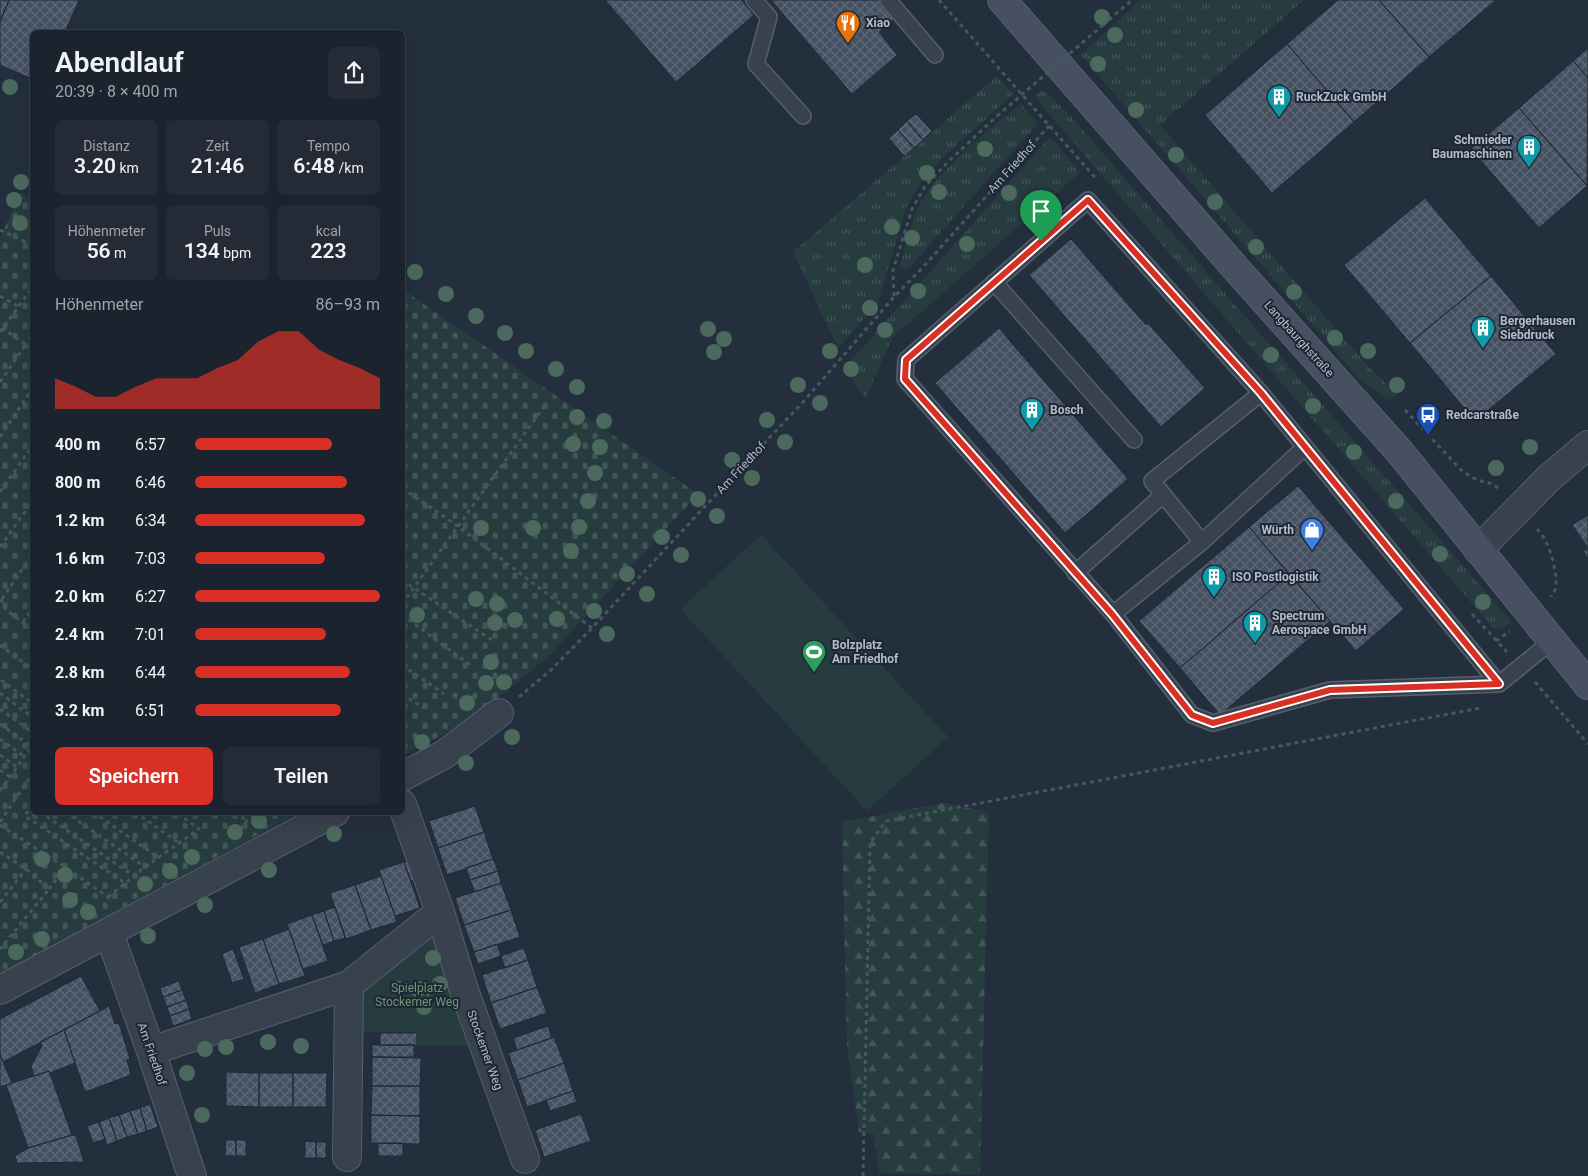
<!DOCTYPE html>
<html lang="de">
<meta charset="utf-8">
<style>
body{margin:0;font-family:Roboto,sans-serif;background:#242b36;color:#f1f3f6;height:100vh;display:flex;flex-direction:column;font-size:19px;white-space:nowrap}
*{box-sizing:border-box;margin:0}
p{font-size:16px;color:#a0a4aa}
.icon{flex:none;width:28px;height:28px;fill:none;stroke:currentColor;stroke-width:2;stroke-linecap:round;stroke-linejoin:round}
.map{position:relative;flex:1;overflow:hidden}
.side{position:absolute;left:30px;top:30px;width:375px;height:785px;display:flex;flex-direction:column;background:#1b232e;border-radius:8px;box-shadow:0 5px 20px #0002,0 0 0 1px #39404a}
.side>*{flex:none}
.pin{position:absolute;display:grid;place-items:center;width:42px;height:42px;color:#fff;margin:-51px -21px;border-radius:50% 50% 50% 0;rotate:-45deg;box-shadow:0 0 5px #0007}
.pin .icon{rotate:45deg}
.round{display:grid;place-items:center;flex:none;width:52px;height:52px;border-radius:8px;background:#242b36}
.head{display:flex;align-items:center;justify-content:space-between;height:85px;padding:0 25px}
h1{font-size:28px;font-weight:600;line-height:38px}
.figures{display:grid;grid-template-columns:repeat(3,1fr);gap:8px;height:85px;padding:5px 25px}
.figures div{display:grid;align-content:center;border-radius:8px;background:#242b36;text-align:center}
.figures b{font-size:21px;font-weight:600}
.figures small{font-size:14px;font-weight:400}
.figures p{font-size:14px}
.chart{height:140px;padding:10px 25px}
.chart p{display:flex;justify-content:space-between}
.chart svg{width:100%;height:90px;margin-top:5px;fill:#d93025;opacity:.7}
.cta{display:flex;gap:10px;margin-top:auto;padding:10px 25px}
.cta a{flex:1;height:58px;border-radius:8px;background:#d93025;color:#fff;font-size:20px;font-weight:600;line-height:58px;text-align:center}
.cta a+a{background:#242b36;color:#f1f3f6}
ul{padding:0 25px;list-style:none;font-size:16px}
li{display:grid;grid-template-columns:80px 60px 1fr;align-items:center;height:38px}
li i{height:12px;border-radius:6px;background:#d93025}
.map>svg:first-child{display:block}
</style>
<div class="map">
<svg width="1588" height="1176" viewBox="0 0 1588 1176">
<defs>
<pattern id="grass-tufts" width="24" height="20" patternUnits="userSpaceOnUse" patternTransform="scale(1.25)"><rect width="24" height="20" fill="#263c3f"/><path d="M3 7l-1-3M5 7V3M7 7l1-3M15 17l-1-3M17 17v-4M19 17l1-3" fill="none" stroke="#435659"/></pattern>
<pattern id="forest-firs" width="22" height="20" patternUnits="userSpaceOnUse" patternTransform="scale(1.25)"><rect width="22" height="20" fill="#263c3f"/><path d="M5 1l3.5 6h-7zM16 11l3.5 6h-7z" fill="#435659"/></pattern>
<pattern id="cemetery-stones" width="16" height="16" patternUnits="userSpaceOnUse" patternTransform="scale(1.25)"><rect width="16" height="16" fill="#263c3f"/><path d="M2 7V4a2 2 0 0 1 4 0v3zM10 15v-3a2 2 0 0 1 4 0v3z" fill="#435659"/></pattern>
<pattern id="building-cross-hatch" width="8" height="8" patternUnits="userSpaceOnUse" patternTransform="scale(1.25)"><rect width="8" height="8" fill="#455162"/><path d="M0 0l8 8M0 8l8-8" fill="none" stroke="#5d6877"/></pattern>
</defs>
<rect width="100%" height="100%" fill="#242f3e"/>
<path fill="url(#grass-tufts)" d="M1140,0H1304L1160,125L1366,364L1397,394L1389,401L1361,381L1081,55Z
M997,76L1013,94L939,161L921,183L906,208L878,303L838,348L793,252Z
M1043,90L1067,112L1121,174L1512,622L1504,627L1494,629L1045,109L1036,96L1037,94Z
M1021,104L1038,123L910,267L899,270C905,248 910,224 920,204C938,170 990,128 1021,104Z
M1050,137L1080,172L892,338L866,398L856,386L846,366Z"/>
<path fill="url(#forest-firs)" d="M943,803L989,812L980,1175L879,1173L874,1134L859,1132L847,1048L842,822Z"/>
<path fill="url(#cemetery-stones)" d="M20,192L32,199V812L298,813L0,974V239Z
M402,289L698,494L550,655L475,717L403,756Z"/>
<path fill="#263c3f" d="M761,535L948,737L867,811L680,609Z
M428,936L437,939L473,1046H417V1033L360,1032L361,993Z"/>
<path fill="url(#building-cross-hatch)" stroke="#1f2835" d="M0,0H9L0,22Z
M9,0H79L65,32H32V79L0,65V22Z
M605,0H741L754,15L676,82Z
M771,0H879L896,17L879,32L897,55L852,94Z
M1338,0H1379L1429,57L1354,122L1287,44Z
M1379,0H1496L1429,57Z
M1287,44L1354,122L1272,193L1205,115Z
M1588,48V78L1573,61Z
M1573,61L1588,78L1587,186L1519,108Z
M1519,108L1587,186L1539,228L1471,149Z
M916,114L932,131L923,140L907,121Z
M907,121L923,140L914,148L898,130Z
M898,130L914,148L904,156L889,138Z
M1425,198L1491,276L1410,343L1344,265Z
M1071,239L1146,325L1148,323L1205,388L1161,427L1029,275Z
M1491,276L1556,354L1475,421L1410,343Z
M999,328L1128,479L1065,533L935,383Z
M1298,486L1404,609L1356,651L1249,527Z
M1588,515V559L1583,551L1588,548L1572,525Z
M1249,527L1289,574L1180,668L1139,621Z
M1289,574L1330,621L1220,715L1180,668Z
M475,806L484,832L438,848L429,821Z
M484,832L493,859L447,875L438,848Z
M415,858L422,877L411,881L404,862Z
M493,859L498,871L470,880L466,868Z
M404,862L420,908L395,916L379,870Z
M498,871L501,883L475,892L470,880Z
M381,876L397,922L371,930L355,885Z
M501,883L511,910L464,925L455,898Z
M355,885L371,930L346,939L330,893Z
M335,907L345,938L334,941L324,911Z
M511,910L520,937L474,952L464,925Z
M324,911L334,941L323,945L312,915Z
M312,915L328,961L303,969L287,924Z
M289,929L305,976L279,984L263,939Z
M263,939L279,984L255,993L239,947Z
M497,944L501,956L478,964L474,952Z
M524,948L528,960L505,968L501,956Z
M233,949L244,979L232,983L222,954Z
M528,960L537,987L491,1003L482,975Z
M81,976L100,1011L3,1062L0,1055V1019Z
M179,981L182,990L163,997L160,988Z
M537,987L547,1013L500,1029L491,1003Z
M182,990L186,1000L167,1007L163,997Z
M186,1000L189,1009L170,1016L167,1007Z
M109,1006L115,1024L119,1023L130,1059L127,1060L131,1075L85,1092L64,1030Z
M189,1009L192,1019L173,1026L170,1016Z
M548,1026L552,1038L517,1050L513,1038Z
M64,1030L75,1063L50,1073L49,1071L34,1076L31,1066L42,1046L40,1042Z
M380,1033H417V1045H380Z
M554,1037L564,1063L518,1080L508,1053Z
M372,1045H414V1057H372Z
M0,1055L12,1083L0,1087Z
M372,1057L421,1058L420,1086H372Z
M564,1063L573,1091L527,1107L518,1080Z
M49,1071L72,1135L28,1148L6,1085Z
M226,1072L259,1073V1107L226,1106Z
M259,1073H293V1107H259Z
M293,1073H327L326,1107H293Z
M372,1086H420V1116L371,1115Z
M573,1091L577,1102L550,1111L546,1100Z
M150,1104L158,1127L147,1131L140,1108Z
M140,1108L147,1131L138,1134L130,1111Z
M130,1111L138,1134L127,1137L119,1115Z
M581,1114L591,1141L544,1157L535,1130Z
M119,1115L127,1137L117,1141L109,1118Z
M371,1115L420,1116V1144L371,1143Z
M109,1118L117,1141L107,1145L99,1122Z
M99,1122L105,1139L93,1143L87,1126Z
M72,1135L76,1136L84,1162L17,1163L15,1156L28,1148Z
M226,1140H236V1156H225Z
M236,1140H246V1156H236Z
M305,1141L316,1142V1158H305Z
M316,1142H326V1158H316Z
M378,1143H403V1156H378Z"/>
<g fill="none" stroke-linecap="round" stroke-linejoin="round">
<defs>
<path id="service" d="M754,0L769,17L756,64L803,116
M888,0L935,55
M994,282L1134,440
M1261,393L1088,200L906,360L905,379L1113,614L1192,715L1213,723L1330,690L1499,684
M1202,542L1305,447
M1075,573L1163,495
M1113,614L1202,542L1152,481L1261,393L1499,684L1552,641"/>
<path id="minor" d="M1478,550L1550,477L1588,445
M402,777L445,754L499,713
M402,804L440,912L464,990L525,1159
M109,933L151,1051L192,1176
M0,990L335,812
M151,1051L349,985L440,912
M347,1157L349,985"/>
<path id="secondary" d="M1002,0L1238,271L1399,451L1588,685"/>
</defs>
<use href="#service" stroke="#565f6c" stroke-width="18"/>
<use href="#minor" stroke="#565f6c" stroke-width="30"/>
<use href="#secondary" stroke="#565f6c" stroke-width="30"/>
<path stroke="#44595c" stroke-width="3" stroke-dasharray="4 4" stroke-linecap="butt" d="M939,0L1097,180
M1103,25L1132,0
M0,230L32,245
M0,296L18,306
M894,296L893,270L912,209L925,186L951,159L997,116
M2,328L32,349
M0,332L32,288
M0,382L26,344
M1405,410L1463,472L1477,480L1493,484L1500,490
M0,437L32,389
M402,488L459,527L592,628
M0,492L32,446
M1537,529C1549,540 1557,569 1556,586C1556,590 1553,593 1551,597
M0,547L32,502
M402,580L495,642
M1,599L6,610L32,629
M2,599L32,555
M402,604L546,404
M1472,614L1507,652
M402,615L473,667
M23,622L32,609
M1496,641L1510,631
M0,645L32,669
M402,665L444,694
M1,680L32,703
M1535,682L1588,744
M0,693L32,717
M402,694L423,708
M519,697L552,669L592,628L737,472L804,401L894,297L925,265L1049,126
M0,709L32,732
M0,724L32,747
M402,726H403
M0,739L25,757
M0,755L17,767
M0,770L10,777
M0,791L32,746
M32,804L25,816L125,883
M40,812L134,876
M65,812L145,867
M93,812L159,858
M135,812L179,843
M235,812L247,821
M0,822L32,774
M0,825L65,867L111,899
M240,829L254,812
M0,852L26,869L49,889L0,949
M49,889L65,867
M108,897L145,867L199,829L176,812
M0,902L26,869
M397,981L437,999
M863,1176L870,843L886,821L1480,708"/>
<use href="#service" stroke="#38414e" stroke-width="15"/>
<use href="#minor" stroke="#38414e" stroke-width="28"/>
<use href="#secondary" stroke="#465061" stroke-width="28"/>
<path stroke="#44595c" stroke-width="3" stroke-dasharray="4 4" stroke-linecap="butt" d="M997,116L1103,25"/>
</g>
<g fill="#4b6a5d">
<circle cx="1102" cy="17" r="8"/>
<circle cx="1115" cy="35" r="8"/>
<circle cx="1098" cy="64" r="8"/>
<circle cx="10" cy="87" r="8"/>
<circle cx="1136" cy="110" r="8"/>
<circle cx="985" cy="149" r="8"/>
<circle cx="1176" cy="155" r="8"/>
<circle cx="927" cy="173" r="8"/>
<circle cx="21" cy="182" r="8"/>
<circle cx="939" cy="192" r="8"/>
<circle cx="1009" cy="193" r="8"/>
<circle cx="14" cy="200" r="8"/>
<circle cx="1215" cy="202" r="8"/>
<circle cx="20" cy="223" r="8"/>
<circle cx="892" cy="227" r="8"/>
<circle cx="912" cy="238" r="8"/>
<circle cx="967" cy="244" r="8"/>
<circle cx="1256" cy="247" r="8"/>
<circle cx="865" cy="265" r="8"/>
<circle cx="415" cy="272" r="8"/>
<circle cx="918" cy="291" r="8"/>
<circle cx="1294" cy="292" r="8"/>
<circle cx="446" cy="294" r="8"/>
<circle cx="870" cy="308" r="8"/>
<circle cx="476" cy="316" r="8"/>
<circle cx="708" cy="329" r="8"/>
<circle cx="885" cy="330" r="8"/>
<circle cx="505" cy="333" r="8"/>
<circle cx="1335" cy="338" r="8"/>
<circle cx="724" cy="339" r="8"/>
<circle cx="526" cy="351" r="8"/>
<circle cx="830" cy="351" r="8"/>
<circle cx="1368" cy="351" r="8"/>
<circle cx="714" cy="352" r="8"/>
<circle cx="1271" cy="355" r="8"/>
<circle cx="556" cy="369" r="8"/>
<circle cx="851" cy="369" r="8"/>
<circle cx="798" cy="385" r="8"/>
<circle cx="1397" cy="385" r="8"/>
<circle cx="577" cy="387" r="8"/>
<circle cx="820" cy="403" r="8"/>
<circle cx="1313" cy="406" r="8"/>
<circle cx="577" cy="417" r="8"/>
<circle cx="1428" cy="418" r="8"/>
<circle cx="767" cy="420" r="8"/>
<circle cx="604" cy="421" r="8"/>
<circle cx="785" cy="442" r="8"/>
<circle cx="573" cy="444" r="8"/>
<circle cx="600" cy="447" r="8"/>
<circle cx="1530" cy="447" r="8"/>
<circle cx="1354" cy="452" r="8"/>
<circle cx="732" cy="460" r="8"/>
<circle cx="1496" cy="468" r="8"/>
<circle cx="595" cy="473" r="8"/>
<circle cx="752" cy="478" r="8"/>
<circle cx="698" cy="499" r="8"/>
<circle cx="588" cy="501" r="8"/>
<circle cx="1396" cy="501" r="8"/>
<circle cx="717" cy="516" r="8"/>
<circle cx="579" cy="527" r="8"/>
<circle cx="481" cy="528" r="8"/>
<circle cx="533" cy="528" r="8"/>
<circle cx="662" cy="537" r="8"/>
<circle cx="571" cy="551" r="8"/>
<circle cx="1440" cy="554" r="8"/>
<circle cx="681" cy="555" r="8"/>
<circle cx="627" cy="574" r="8"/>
<circle cx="647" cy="594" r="8"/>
<circle cx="476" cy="599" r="8"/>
<circle cx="1483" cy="602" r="8"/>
<circle cx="497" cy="604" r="8"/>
<circle cx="594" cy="611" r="8"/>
<circle cx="417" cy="615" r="8"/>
<circle cx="557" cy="619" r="8"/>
<circle cx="515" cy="620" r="8"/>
<circle cx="495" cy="623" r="8"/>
<circle cx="607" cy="634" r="8"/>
<circle cx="491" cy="662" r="8"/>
<circle cx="504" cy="682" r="8"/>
<circle cx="486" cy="683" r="8"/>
<circle cx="467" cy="703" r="8"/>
<circle cx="512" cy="737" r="8"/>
<circle cx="422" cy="742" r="8"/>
<circle cx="466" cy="763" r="8"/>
<circle cx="259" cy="821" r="8"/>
<circle cx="235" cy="832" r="8"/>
<circle cx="334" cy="834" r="8"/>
<circle cx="192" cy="857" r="8"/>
<circle cx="42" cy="859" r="8"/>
<circle cx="269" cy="870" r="8"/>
<circle cx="170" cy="871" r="8"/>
<circle cx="65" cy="875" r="8"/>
<circle cx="145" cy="884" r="8"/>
<circle cx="70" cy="900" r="8"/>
<circle cx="205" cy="905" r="8"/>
<circle cx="88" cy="912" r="8"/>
<circle cx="148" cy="936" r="8"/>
<circle cx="42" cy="939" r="8"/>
<circle cx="16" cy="952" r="8"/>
<circle cx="433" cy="958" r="8"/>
<circle cx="440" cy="984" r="8"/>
<circle cx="418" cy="989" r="8"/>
<circle cx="424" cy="1007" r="8"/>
<circle cx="268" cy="1042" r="8"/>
<circle cx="301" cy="1046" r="8"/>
<circle cx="226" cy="1047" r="8"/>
<circle cx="205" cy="1049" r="8"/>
<circle cx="187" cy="1073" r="8"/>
<circle cx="202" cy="1115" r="8"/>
</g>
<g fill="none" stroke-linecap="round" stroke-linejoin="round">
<defs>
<path id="route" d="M1088,200L1261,393L1499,684L1330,690L1213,723L1192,715L1112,614L905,379L906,360Z"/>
</defs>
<use href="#route" stroke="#fff" stroke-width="10"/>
<use href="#route" stroke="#d93025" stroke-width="6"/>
</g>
<defs>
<symbol id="restaurant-pin" viewBox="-11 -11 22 30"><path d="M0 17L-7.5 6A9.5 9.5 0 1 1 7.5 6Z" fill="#e8710a" stroke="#1d2633"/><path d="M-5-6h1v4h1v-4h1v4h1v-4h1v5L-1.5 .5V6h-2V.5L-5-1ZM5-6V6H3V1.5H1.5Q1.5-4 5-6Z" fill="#fff"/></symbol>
<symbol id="building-pin" viewBox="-11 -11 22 30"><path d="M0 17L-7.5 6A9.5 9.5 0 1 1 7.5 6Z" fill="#0f9aa8" stroke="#1d2633"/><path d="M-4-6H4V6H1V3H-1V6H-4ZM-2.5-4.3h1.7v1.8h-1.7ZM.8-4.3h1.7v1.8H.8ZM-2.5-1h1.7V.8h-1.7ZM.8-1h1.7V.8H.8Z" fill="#fff"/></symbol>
<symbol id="bus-pin" viewBox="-11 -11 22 30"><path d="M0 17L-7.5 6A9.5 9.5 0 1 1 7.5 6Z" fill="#1a4fb4" stroke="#1d2633"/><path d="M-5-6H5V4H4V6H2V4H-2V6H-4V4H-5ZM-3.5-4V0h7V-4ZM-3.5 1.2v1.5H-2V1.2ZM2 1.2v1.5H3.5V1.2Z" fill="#fff"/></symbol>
<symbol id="shop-pin" viewBox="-11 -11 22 30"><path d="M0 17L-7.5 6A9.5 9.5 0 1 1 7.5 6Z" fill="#3f7fe0" stroke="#1d2633"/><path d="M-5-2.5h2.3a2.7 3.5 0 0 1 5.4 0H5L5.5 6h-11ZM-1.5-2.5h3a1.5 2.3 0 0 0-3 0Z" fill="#fff"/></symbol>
<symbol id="stadium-pin" viewBox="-11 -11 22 30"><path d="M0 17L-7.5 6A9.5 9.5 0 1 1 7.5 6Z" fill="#2e9e5b" stroke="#1d2633"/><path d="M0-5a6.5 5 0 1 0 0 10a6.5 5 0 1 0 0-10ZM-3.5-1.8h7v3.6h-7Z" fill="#fff"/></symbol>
</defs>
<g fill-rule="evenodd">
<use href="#restaurant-pin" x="834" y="9" width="28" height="38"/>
<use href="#building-pin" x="1265" y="83" width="28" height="38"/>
<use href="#building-pin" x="1515" y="133" width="28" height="38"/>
<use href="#building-pin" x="1469" y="314" width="28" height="38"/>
<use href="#building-pin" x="1018" y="396" width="28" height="38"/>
<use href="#bus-pin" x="1414" y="401" width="28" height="38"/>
<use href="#shop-pin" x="1298" y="516" width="28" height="38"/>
<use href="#building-pin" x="1200" y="563" width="28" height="38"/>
<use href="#building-pin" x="1241" y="609" width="28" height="38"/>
<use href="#stadium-pin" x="800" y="638" width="28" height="38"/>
</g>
<g text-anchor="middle" stroke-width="4" stroke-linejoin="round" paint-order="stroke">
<g font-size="12" font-weight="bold" fill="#b4bcc9" stroke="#1d2633" text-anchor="start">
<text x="866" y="27">Xiao</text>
<text x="1296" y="101">RuckZuck GmbH</text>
<text x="1512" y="144" text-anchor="end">Schmieder<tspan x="1512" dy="14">Baumaschinen</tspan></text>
<text x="1500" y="325">Bergerhausen<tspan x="1500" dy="14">Siebdruck</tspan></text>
<text x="1050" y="414">Bosch</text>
<text x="1446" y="419">Redcarstraße</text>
<text x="1294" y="534" text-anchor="end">Würth</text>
<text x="1232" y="581">ISO Postlogistik</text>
<text x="1272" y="620">Spectrum<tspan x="1272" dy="14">Aerospace GmbH</tspan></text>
<text x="832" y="649">Bolzplatz<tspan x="832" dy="14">Am Friedhof</tspan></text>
</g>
<g font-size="12" fill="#b4bcc9" stroke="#1d2633">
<text transform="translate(1012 167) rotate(-48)" y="4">Am Friedhof</text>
<text transform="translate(1299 339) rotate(48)" y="4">Langbaurghstraße</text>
<text transform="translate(741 468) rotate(-47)" y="4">Am Friedhof</text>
<text transform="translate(485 1050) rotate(70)" y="4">Stockemer Weg</text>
<text transform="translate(152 1054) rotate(71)" y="4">Am Friedhof</text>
</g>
<g font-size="12" fill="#6b9a76" stroke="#1d2633">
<text x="417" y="992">Spielplatz<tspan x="417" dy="14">Stockemer Weg</tspan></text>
</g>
</g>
</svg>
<div class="pin" style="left:1041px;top:241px;background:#1e9e55"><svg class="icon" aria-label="arrive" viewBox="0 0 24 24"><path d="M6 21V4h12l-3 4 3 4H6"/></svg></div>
<section class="side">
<div class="head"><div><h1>Abendlauf</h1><p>20:39 · 8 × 400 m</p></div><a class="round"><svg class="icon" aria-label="share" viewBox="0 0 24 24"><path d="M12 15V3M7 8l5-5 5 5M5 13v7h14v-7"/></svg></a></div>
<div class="figures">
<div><p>Distanz</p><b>3.20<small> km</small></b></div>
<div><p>Zeit</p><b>21:46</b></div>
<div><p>Tempo</p><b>6:48<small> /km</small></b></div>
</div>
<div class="figures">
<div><p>Höhenmeter</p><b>56<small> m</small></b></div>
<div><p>Puls</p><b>134<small> bpm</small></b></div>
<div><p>kcal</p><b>223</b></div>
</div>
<div class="chart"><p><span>Höhenmeter</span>86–93 m</p>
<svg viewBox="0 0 160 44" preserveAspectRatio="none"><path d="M0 44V29L10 33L20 38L30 38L40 33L50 29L60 29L70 29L80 24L90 20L100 11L110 6L120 6L130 15L140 20L150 24L160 29V44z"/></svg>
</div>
<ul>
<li><b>400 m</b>6:57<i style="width:74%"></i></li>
<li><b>800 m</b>6:46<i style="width:82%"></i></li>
<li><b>1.2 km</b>6:34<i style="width:92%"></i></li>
<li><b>1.6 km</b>7:03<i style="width:70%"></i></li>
<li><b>2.0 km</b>6:27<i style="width:100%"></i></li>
<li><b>2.4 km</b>7:01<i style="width:71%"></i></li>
<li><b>2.8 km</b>6:44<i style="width:84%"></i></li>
<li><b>3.2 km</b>6:51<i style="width:79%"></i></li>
</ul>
<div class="cta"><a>Speichern</a><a>Teilen</a></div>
</section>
</div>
